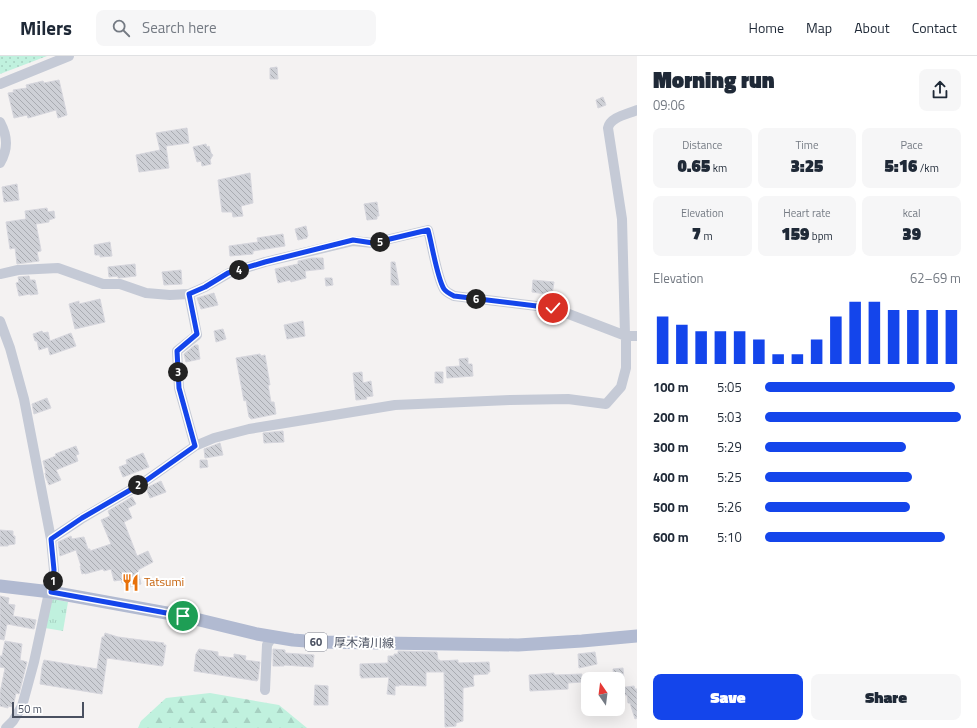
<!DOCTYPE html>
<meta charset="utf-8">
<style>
body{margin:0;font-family:"Titillium Web","Noto Sans JP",sans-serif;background:#f6f6f7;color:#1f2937;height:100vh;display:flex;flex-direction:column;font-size:15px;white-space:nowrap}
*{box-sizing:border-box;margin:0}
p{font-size:13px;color:#747a83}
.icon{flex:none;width:22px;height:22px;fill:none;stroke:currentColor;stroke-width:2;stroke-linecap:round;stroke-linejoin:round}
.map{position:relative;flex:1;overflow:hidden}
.side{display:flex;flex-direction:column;background:#fff;width:340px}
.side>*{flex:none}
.needle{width:26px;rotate:346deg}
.tools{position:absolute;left:581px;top:616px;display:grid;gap:8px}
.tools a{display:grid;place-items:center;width:44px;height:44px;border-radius:8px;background:#fff;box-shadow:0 4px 16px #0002;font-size:20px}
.scale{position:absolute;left:12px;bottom:10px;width:72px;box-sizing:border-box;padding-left:4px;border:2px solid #495060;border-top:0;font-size:11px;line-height:14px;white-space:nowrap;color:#495060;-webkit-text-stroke:3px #fff;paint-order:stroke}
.pin{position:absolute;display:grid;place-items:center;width:34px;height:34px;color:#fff;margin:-17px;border:2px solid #fff;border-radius:50%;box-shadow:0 1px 4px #0007}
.km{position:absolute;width:20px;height:20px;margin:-10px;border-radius:50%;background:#222;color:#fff;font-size:11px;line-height:20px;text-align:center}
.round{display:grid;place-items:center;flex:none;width:42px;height:42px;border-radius:8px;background:#f6f6f7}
.overview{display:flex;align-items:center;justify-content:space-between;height:68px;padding:0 16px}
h1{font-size:22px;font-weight:800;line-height:30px}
.stats{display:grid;grid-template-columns:repeat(3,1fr);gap:6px;height:68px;padding:4px 16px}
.stats div{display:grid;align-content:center;border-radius:8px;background:#f6f6f7;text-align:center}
.stats b{font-size:17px;font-weight:800}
.stats small{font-size:11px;font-weight:400}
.stats p{font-size:11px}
.chart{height:112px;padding:8px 16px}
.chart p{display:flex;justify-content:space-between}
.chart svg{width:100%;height:72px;margin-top:4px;stroke:#1445eb;stroke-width:6}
.primary-button{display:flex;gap:8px;margin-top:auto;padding:8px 16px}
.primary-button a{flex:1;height:46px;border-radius:8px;background:#1445eb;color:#fff;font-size:16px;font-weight:800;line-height:46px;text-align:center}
.primary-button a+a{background:#f6f6f7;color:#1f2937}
ul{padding:0 16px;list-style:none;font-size:13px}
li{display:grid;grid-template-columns:64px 48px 1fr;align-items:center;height:30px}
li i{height:10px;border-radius:5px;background:#1445eb}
header{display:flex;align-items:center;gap:24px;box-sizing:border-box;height:56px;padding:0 20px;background:#fff;border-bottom:1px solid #e0e1e3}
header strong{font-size:19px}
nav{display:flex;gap:22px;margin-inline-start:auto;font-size:14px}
.search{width:280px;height:36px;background:#f6f6f7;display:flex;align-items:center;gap:10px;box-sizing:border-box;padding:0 14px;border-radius:8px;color:#747a83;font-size:15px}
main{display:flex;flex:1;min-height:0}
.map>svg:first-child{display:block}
</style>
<header>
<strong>Milers</strong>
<div class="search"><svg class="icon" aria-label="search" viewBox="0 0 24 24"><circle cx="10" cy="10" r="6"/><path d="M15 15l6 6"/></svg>Search here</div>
<nav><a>Home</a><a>Map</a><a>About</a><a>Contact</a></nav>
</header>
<main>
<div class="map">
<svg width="637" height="672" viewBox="0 0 637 672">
<defs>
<pattern id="grass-dots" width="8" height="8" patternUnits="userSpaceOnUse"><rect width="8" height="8" fill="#c0f1de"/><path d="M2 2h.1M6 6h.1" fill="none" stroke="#a6d0c1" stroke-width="1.8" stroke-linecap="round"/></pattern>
<pattern id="forest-firs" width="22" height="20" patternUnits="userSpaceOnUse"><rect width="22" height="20" fill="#c0f1de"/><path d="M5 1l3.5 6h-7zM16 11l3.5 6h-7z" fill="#a6d0c1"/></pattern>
<pattern id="park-tufts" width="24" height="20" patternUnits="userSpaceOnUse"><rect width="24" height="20" fill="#c0f1de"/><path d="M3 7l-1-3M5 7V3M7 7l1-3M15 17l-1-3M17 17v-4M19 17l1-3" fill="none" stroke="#a6d0c1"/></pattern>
<pattern id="building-back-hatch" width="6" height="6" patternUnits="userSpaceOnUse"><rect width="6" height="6" fill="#ced0d6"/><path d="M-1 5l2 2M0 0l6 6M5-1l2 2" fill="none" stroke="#a9abb1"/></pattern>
</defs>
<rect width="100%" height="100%" fill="#f4f2f2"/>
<path fill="url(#grass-dots)" d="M0,0H47L0,18Z"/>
<path fill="url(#forest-firs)" d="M210,637L279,649L307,672H138L141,665L166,642Z"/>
<path fill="url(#park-tufts)" d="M53,543L68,546L63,575L45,572L49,546Z"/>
<path fill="url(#building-back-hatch)" stroke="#d6d6dd" d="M277,11L278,23H270V12Z
M59,24L67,59L58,62L56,54L28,62L27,59L14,62L8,37L14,36L13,34L27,32L26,29L43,25L44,27Z
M603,41L606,49L598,52L596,44Z
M187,72L189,87L166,90L169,112L139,116L136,99L160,94L156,77Z
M206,88L207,91L209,90L211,97L213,99L210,104L211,108L202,110L201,105L197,106L193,91Z
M250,117L253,147L241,150L243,160L233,161L232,156H222L218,124Z
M17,128L19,144L4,146L2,131Z
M377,146L379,160H377V163L367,164L364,148Z
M47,152L48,156L54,155L55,162L49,164V166L36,168L41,194V195L37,196L39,205L17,208L15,192L10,193L6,166L26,163L25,155Z
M306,170L308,180L307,181V182L298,184L295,173Z
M283,178L285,190L253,195V198L230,200L229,190L258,186L257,182Z
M110,186L112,200L100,201V199H95L94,189Z
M312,202H323L324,213L305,215L306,222L291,226L290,224L278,227L275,213L298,208V205Z
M391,206H395L399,229H391Z
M135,208L136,220L119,222H118V220L109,221L108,211Z
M181,214L182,228L164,229L162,216Z
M29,220L30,224H35L38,238L30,239V238L19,240L16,227L19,226L18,221Z
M325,222H332L333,229L326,230Z
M533,224L554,226L552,239L532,236Z
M214,237L218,249L201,253L197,242Z
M100,243L105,266L75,273L69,248L79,245V248Z
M303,265L305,280L287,283L284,269Z
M223,273L226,283L216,286L214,275Z
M42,275L43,277L48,276L50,285L71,277L76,290L50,299L48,291L39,294L37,285H35L33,278Z
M195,289H198L200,303L186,306L184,298Z
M260,298L261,300L265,299L270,329H268L271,346H274L276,358L251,363L249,361L246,344L244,345L236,302Z
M468,302V308H472L473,320L447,322L446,311L460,310L459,303Z
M362,316L363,327L371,325L373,340L366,341L367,343L356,344L353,317Z
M435,316H443V327H435Z
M47,342L51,352L34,358L32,348Z
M283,375L284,386L264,387L263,377Z
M220,387L223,399L205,402L204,393Z
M76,390L79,398L76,399L78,405L56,414L61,424L49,429L46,422L45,417H46L43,405L56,400L55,398Z
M143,397L149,411L123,421L119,411L127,408L126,404Z
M200,404H207L208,411L200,412Z
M161,425L166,436L150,442L146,432Z
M132,441L136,448L128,452L132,462L124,466L137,500L148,495L153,506L138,514L141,528L130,531L129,528L127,529L125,527H122L121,524L114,525L111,513L104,515L103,513L85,518V517L82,518L80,510H81L76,494L60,500L58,486L71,480L72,483L84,481L88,493H90V495L111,488L101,464L110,460L108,455Z
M0,474L13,475V480H15V488L8,489V490H0Z
M0,540L9,542L8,548L15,549L13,560L36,564L34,573L7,568L4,584L0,583Z
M105,577L118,581L164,587L163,589H166L163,609L162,610L107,602L102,638L40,628L42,611L44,604L97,613L102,581H104Z
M5,585L22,588L20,604L27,606L19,638L16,637L13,651L8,650V652L0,650V637L5,612L0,611V600H2Z
M199,593L218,596V600L234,602V598L246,600L245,604L260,606L258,623L257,625L194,615L196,598Z
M273,593L285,594V597L314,599L313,611L284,609V610H273Z
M398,595L437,596L438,604H440V605L458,604V607L489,606L490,616H488V618L473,619L474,630L463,632V665L456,667V670L445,671L444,616H426V630L399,629V630H395V639L387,638L389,621L361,622V620H360V608L388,607V600H394V598H398Z
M595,596L597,608L579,612L578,598Z
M623,612L624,623H614L613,613Z
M554,617V619L582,618V626L568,627V633L530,635L529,619Z
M315,629L328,630V649H314Z
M634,630L635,633H637V662L635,663L630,647H628L627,639H618V632Z"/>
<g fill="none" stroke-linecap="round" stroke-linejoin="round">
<path stroke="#c5cad6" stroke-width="10" d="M0,28L69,0
M0,66C8,81 8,93 0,107
M0,218L18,214L58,212L103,228H120L146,237L170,239L189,238L205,231L229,217L265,206L353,185L373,187L428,174C432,188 437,222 444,233C446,236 450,238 454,240L553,252L626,280H637
M189,238L197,279L177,295L179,332L195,390
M0,265L10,292L24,343L51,483L54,514L51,536L48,541L34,606L22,650L13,665L6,672
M625,279L622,163L608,72C610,61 628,58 637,54
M51,483L81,463L144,426L195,390L214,382L249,373L395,349L510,344L568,343L606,348L621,331L626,312V280
M265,634L267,589L272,581"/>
<path stroke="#b1bad1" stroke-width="13" d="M0,530L51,536L183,560L257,578L293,584L319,586L518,589L582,585L637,580"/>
</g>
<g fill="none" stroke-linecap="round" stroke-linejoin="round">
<defs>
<path id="route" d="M183,560L51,536L54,514L51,483L82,462L144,426L195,390L179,332L177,295L197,278L189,238L205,231L228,217L265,206L353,184L373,187L428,174C432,188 437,222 444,233C446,236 450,238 454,240L553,252"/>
</defs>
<use href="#route" stroke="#fff" stroke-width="8"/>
<use href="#route" stroke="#1445eb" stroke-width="5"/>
</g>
<defs>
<symbol id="restaurant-bare" viewBox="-9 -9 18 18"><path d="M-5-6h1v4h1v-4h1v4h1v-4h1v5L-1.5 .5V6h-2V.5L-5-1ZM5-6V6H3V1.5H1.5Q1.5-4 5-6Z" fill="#e8710a" stroke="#fff" stroke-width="2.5" paint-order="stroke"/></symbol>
</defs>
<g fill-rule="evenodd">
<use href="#restaurant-bare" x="118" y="514" width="25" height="25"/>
</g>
<g text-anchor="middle" stroke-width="4" stroke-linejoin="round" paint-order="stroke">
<rect fill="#fff" stroke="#808490" stroke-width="1" x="305" y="577" width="22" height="18" rx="3"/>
<g font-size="11" font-weight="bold" fill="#495060">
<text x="316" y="590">60</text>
</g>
<g font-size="12" fill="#c56008" stroke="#fff" text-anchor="start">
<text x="144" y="530">Tatsumi</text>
</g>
<g font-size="12" fill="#495060" stroke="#fff">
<text transform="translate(364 587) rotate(1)" y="4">厚木清川線</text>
</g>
</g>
</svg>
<div class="tools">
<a><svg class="needle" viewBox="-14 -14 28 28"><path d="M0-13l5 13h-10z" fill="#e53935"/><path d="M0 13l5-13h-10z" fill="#747a83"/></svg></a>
</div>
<div class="scale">50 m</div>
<div class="pin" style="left:183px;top:560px;background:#1e9e55"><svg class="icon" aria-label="arrive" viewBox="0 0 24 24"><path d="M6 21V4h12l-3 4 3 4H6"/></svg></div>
<div class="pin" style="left:553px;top:252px;background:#d93025"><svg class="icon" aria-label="check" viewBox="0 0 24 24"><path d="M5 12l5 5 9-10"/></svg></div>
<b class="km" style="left:53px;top:525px">1</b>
<b class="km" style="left:138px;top:429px">2</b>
<b class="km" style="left:178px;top:316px">3</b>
<b class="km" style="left:239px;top:214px">4</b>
<b class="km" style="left:380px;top:186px">5</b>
<b class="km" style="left:476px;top:243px">6</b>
</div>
<section class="side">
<div class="overview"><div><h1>Morning run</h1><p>09:06</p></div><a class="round"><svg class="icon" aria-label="share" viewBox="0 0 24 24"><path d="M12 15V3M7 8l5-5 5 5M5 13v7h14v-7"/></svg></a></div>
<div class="stats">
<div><p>Distance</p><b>0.65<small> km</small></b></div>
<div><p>Time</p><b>3:25</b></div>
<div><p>Pace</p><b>5:16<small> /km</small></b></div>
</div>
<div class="stats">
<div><p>Elevation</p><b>7<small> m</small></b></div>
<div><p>Heart rate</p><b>159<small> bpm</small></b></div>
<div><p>kcal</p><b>39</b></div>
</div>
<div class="chart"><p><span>Elevation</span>62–69 m</p>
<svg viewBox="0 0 160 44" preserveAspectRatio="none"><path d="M5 44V15M15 44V20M25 44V24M35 44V24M45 44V24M55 44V29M65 44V38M75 44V38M85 44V29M95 44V15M105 44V6M115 44V6M125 44V11M135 44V11M145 44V11M155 44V11"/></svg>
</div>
<ul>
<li><b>100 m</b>5:05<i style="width:97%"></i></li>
<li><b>200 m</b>5:03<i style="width:100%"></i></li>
<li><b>300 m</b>5:29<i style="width:72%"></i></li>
<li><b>400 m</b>5:25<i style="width:75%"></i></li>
<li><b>500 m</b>5:26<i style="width:74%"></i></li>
<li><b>600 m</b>5:10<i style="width:92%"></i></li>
</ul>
<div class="primary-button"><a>Save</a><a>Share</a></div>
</section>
</main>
